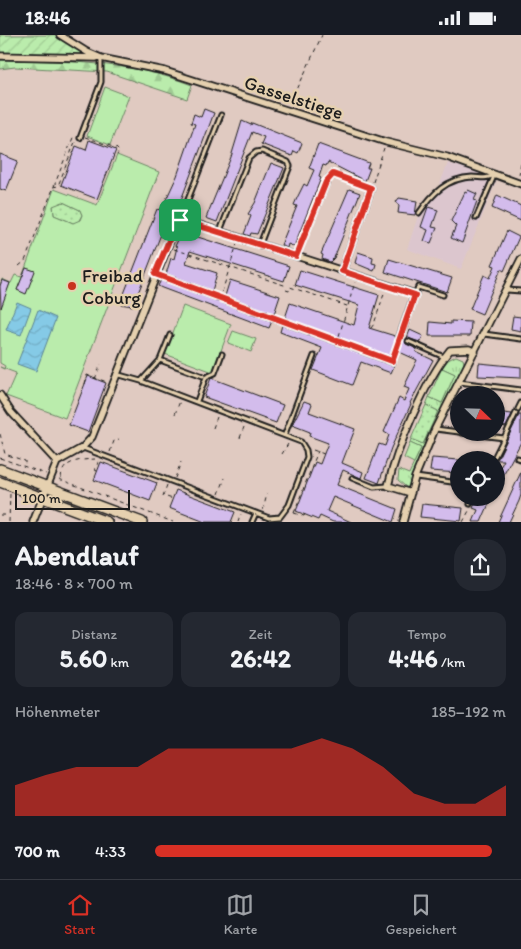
<!DOCTYPE html>
<html lang="de">
<meta charset="utf-8">
<style>
body{margin:0;font-family:Itim,sans-serif;background:#242831;color:#f1f3f6;height:100vh;display:flex;flex-direction:column;font-size:19px;white-space:nowrap}
*{box-sizing:border-box;margin:0}
p{font-size:16px;color:#9ea1a6}
.icon{flex:none;width:28px;height:28px;fill:none;stroke:currentColor;stroke-width:2;stroke-linecap:round;stroke-linejoin:round}
.map{position:relative;height:487px;overflow:hidden}
.details{display:flex;flex-direction:column;background:#171b24;flex:1}
.details>*{flex:none}
.needle{width:32px;rotate:113deg}
.fabs{position:absolute;left:450px;top:351px;display:grid;gap:10px}
.fabs a{display:grid;place-items:center;width:55px;height:55px;border-radius:50%;background:#171b24;box-shadow:0 1px 4px #0004;font-size:25px}
.scale{position:absolute;left:15px;bottom:12px;width:115px;box-sizing:border-box;padding-left:5px;border:2px solid #1c1c1c;border-top:0;font-size:14px;line-height:18px;white-space:nowrap;color:#1c1c1c;-webkit-text-stroke:4px #e5d0af;paint-order:stroke}
.pin{position:absolute;display:grid;place-items:center;width:42px;height:42px;color:#fff;margin:-21px;border-radius:10px;box-shadow:0 2px 8px #0006}
.round{display:grid;place-items:center;flex:none;width:52px;height:52px;border-radius:20px;background:#242831}
.overview{display:flex;align-items:center;justify-content:space-between;height:85px;padding:0 15px}
h1{font-size:28px;font-weight:700;line-height:38px}
.stats{display:grid;grid-template-columns:repeat(3,1fr);gap:8px;height:85px;padding:5px 15px}
.stats div{display:grid;align-content:center;border-radius:12px;background:#242831;text-align:center}
.stats b{font-size:25px;font-weight:700}
.stats small{font-size:14px;font-weight:400}
.stats p{font-size:14px}
.chart{height:140px;padding:10px 15px}
.chart p{display:flex;justify-content:space-between}
.chart svg{width:100%;height:90px;margin-top:5px;fill:#d93025;opacity:.7}
ul{padding:0 15px;list-style:none;font-size:16px}
li{display:grid;grid-template-columns:80px 60px 1fr;align-items:center;height:38px}
li i{height:12px;border-radius:6px;background:#d93025}
.status{display:flex;justify-content:space-between;align-items:center;height:35px;padding:0 25px;background:#171b24;direction:ltr}
.status svg{height:14px;fill:currentColor}
.tab-bar{display:flex;justify-content:space-around;align-items:center;height:70px;border-top:1px solid #363941;background:#171b24;font-size:14px;color:#9ea1a6}
.tab-bar a{display:grid;justify-items:center;gap:2px}
.tab-bar .on{color:#d93025}
.map>svg:first-child{display:block}
</style>
<div class="status"><b>18:46</b><svg viewBox="0 0 49 12"><path d="M0 12V9h3v3zM5 12V6h3v6zM10 12V3h3v9zM15 12V0h3v12zM26 1h20v11H26zM47 4h2v5h-2z"/></svg></div>
<div class="map">
<svg width="521" height="487" viewBox="0 0 521 487">
<defs>
<pattern id="grass-tufts" width="24" height="20" patternUnits="userSpaceOnUse" patternTransform="scale(1.25)"><rect width="24" height="20" fill="#baecac"/><path d="M3 7l-1-3M5 7V3M7 7l1-3M15 17l-1-3M17 17v-4M19 17l1-3" fill="none" stroke="#9fca93"/></pattern>
<pattern id="forest-firs" width="22" height="20" patternUnits="userSpaceOnUse" patternTransform="scale(1.25)"><rect width="22" height="20" fill="#baecac"/><path d="M5 1l3.5 6h-7zM16 11l3.5 6h-7z" fill="#9fca93"/></pattern>
<pattern id="park-dots" width="8" height="8" patternUnits="userSpaceOnUse" patternTransform="scale(1.25)"><rect width="8" height="8" fill="#baecac"/><path d="M2 2h.1M6 6h.1" fill="none" stroke="#9fca93" stroke-width="1.8" stroke-linecap="round"/></pattern>
<pattern id="garden-furrows" width="10" height="10" patternUnits="userSpaceOnUse" patternTransform="scale(1.25)"><rect width="10" height="10" fill="#baecac"/><path d="M-1 1l2-2M0 10L10 0M9 11l2-2" fill="none" stroke="#9fca93"/></pattern>
<pattern id="water-waves" width="16" height="10" patternUnits="userSpaceOnUse" patternTransform="scale(1.25)"><rect width="16" height="10" fill="#85cae6"/><path d="M0 5q4-4 8 0t8 0" fill="none" stroke="#72adc5"/></pattern>
</defs>
<rect width="100%" height="100%" fill="#e0cac1"/>
<filter id="ink" filterUnits="userSpaceOnUse"><feTurbulence type="fractalNoise" baseFrequency=".02" numOctaves="2"/><feDisplacementMap in="SourceGraphic" scale="10" xChannelSelector="R" yChannelSelector="G"/><feConvolveMatrix kernelMatrix="1 2 1 2 8 2 1 2 1" color-interpolation-filters="sRGB"/></filter>
<g filter="url(#ink)">
<path fill="#dcc6ce" d="M448,128L498,142L461,234L407,214L422,169L437,156Z"/>
<path fill="url(#grass-tufts)" stroke="#6b8464" d="M456,321L463,324L464,328L409,452H406L398,445L399,435L409,439L421,413L410,408L411,404L423,409L438,376L426,370L429,362L442,368L455,339L442,333L448,325Z"/>
<path fill="url(#forest-firs)" stroke="#6b8464" d="M0,25C66,26 129,26 192,50L187,64L107,37L15,32L0,34Z"/>
<path fill="url(#park-dots)" stroke="#6b8464" d="M63,167L80,175L82,180L78,187L73,188L54,180L53,170Z
M426,370L438,376L423,409L411,404Z"/>
<path fill="url(#garden-furrows)" stroke="#6b8464" d="M0,0H56L87,21L0,18Z"/>
<path fill="#baecac" stroke="#6b8464" fill-rule="evenodd" d="M105,52L129,61L110,110L87,101Z
M117,120L159,137L65,383L6,361L16,338L0,332L4,334L5,331L0,328V274L10,248L2,245L0,251L2,244L11,248L15,240L22,242L54,154L97,170ZM63,167L80,175L82,180L80,185L73,188L54,180L53,171ZM26,233L34,236L26,258L17,255Z
M183,271L231,289L213,337L165,319Z
M233,296L256,304L251,317L228,308Z
M442,333L455,339L442,368L429,362Z
M410,408L421,413L414,428L404,423Z"/>
<path fill="url(#water-waves)" stroke="#5b8495" d="M17,267L31,273L21,300L6,295Z
M38,275L56,283L36,336L17,329Z"/>
<path fill="#d3bcec" stroke="#1c1c1c" d="M204,74L214,78L178,173L172,171L133,271L120,269L157,174L160,175L164,169L177,141L195,89L191,88L194,79L201,82Z
M242,86L251,90L252,88L302,108L298,118L294,116L292,121L261,109L264,102L252,97L217,187L206,183L231,122Z
M89,105L116,115L97,164L61,150L76,111L86,115Z
M318,109L369,128L367,133H370L365,146L328,127L326,131L323,130L319,142L321,143L295,209L293,211L288,209L287,213L281,210L297,171L294,170L297,163L304,149L307,151L314,135L309,133Z
M0,119L18,126L6,156L0,154Z
M271,128L284,133L257,199L251,198L250,201L244,199L251,181L248,179L255,168Z
M349,154L360,158L334,223L330,227L322,224L323,220L321,219Z
M468,155L477,159L474,165L477,166L462,208L451,203L456,191L451,186L465,157L467,158Z
M497,160L521,171V186L492,173Z
M399,163L417,166L415,180L398,178L399,171L396,167Z
M428,172L438,175L432,192L437,193L431,208L424,206L428,195L421,192Z
M507,196L519,202L504,236L501,234L482,279L470,274L484,240L490,243L495,231L492,230Z
M182,197L289,231L284,246L190,216L186,228L217,238L212,256L166,239L171,223L174,224L177,212L175,211Z
M358,217L373,222L372,228L376,229L374,236L355,228Z
M389,224L452,243L447,257L385,237Z
M26,233L35,236L26,259L17,255Z
M300,235L379,260L369,293L395,301L399,307L405,304L406,309L417,314L416,317L433,325L410,368L411,369L391,413L379,448L366,443L379,409L385,411L389,400L384,397L399,363L404,366L409,354L404,352L417,325L393,314L390,323L285,283L290,268L354,290L359,270L295,250Z
M2,245L10,248L1,273L0,251Z
M161,245L272,286L269,293L162,253L158,251Z
M230,245L280,261L274,279L225,261Z
M513,281L521,282V296L511,294Z
M451,286L471,287L470,301H429L430,287L451,289Z
M282,290L394,331L391,338L361,327L352,350L313,335L322,313L280,297Z
M410,295L423,301L420,307L407,303Z
M479,328L521,332V343L478,341Z
M88,341L106,348L88,397L69,390Z
M211,343L283,370L276,388L204,362Z
M304,366L312,369L309,377L355,394L342,428L363,437L361,443L343,435L337,450L397,474L393,487L333,462L327,476L351,487H333L320,481L318,485L296,476L315,427L320,429L328,408L309,401L310,397L292,390Z
M496,377L512,379L506,392L496,390Z
M519,380H521V407L496,454V440L504,425H497Z
M432,423L459,425V438L430,436Z
M101,427L157,448L150,466L94,445Z
M521,437V460L519,466L509,487H498Z
M176,455L235,477L231,487H205L169,473Z
M478,462H492L481,487H473L478,475L473,473Z
M422,469L463,473L461,486L420,482Z"/>
<g fill="none" stroke-linecap="round" stroke-linejoin="round">
<defs>
<path id="service" d="M80,103L101,47V23
M419,178C432,159 447,143 472,142C481,142 487,145 495,139
M476,183L495,139
M180,185L221,80
M220,196L249,123L256,117L262,116L288,127L290,131L260,209
M296,221L329,142L337,140L371,153
M156,239L392,327
M507,255L521,256
M415,259L418,252L443,260
M484,299L521,304
M408,306L444,322
M160,325L170,300
M141,346L160,325L203,341
M459,347L521,355
M197,366L206,342L215,338L222,319
M518,374L521,368
M436,394L459,397
M462,398L504,403L516,378
M285,399L314,321
M83,413L269,483L280,482L289,470L307,422L306,415L301,407L141,346L116,339
M495,421L504,403
M517,423L521,424
M416,442L459,448
M352,443L374,452L387,451
M470,469L473,462
M252,487L256,478"/>
<path id="minor" d="M60,0L87,17L101,23L165,36L386,107L447,122L521,149
M0,21L96,23
M342,236L371,153
M0,360L11,377L57,427
M411,458L388,451C397,412 425,346 450,315L469,314L475,317
M33,487L57,427L82,413L92,402L178,186L184,185L415,259L400,302
M403,487L415,442L435,394L521,224"/>
<path id="secondary" d="M0,434L142,487
M0,447L107,487"/>
</defs>
<use href="#service" stroke="#1c1c1c" stroke-width="7"/>
<use href="#minor" stroke="#1c1c1c" stroke-width="9"/>
<use href="#secondary" stroke="#1c1c1c" stroke-width="12"/>
<path stroke="#1c1c1c" stroke-width="1" stroke-dasharray="4 4" stroke-linecap="butt" d="M291,68L322,0
M85,102L116,113L119,116L117,120
M519,140L521,127
M373,147L384,113
M53,152L58,151L75,107
M174,214L287,251
M19,231L25,226L74,100
M286,255L289,256L290,252L347,271
M222,257L237,209
M371,293L374,289L385,256
M339,301L355,247
M394,321L398,308
M95,344L101,329
M85,349L87,340L107,347
M175,379L180,366
M213,393L217,382
M0,399L5,419L25,426V431
M240,403L244,392
M313,415L324,419
M110,417L114,406L119,404
M282,419L288,409
M0,423L46,439
M97,436L95,435L99,425
M61,443C62,425 81,425 95,424
M175,443L181,427
M59,444L173,487
M167,450L163,461L173,464
M219,459L225,443
M263,475L267,459
M294,478L318,416
M294,478L304,481L305,479
M0,480H8
M232,486L233,487
M9,487L10,459
M238,487L241,479
M463,487L470,474"/>
<use href="#service" stroke="#e5d0af" stroke-width="3"/>
<use href="#minor" stroke="#e5d0af" stroke-width="5.5"/>
<use href="#secondary" stroke="#e5d0af" stroke-width="9"/>
</g>
</g>
<g fill="none" stroke-linecap="round" stroke-linejoin="round" filter="url(#ink)">
<defs>
<path id="route" d="M333,139L371,153L342,236L415,260L392,326L155,239L175,191L180,185L296,221L326,147Z"/>
</defs>
<use href="#route" stroke="#fff" stroke-width="10"/>
<use href="#route" stroke="#d93025" stroke-width="6"/>
</g>
<circle fill="#c8321e" stroke="#e5d0af" stroke-width="2" cx="72" cy="251" r="5"/>
<g text-anchor="middle" stroke-width="5" stroke-linejoin="round" paint-order="stroke">
<g font-size="19" fill="#1c1c1c" stroke="#e5d0af">
<text transform="translate(294 62) rotate(18)" y="7">Gasselstiege</text>
</g>
<g font-size="19" fill="#1c1c1c" stroke="#e5d0af" text-anchor="start">
<text x="82" y="247">Freibad<tspan x="82" dy="22">Coburg</tspan></text>
</g>
</g>
</svg>
<div class="fabs">
<a><svg class="needle" viewBox="-14 -14 28 28"><path d="M0-13l5 13h-10z" fill="#e53935"/><path d="M0 13l5-13h-10z" fill="#9ea1a6"/></svg></a>
<a><svg class="icon" aria-label="locate" viewBox="0 0 24 24"><circle cx="12" cy="12" r="6"/><path d="M12 2v4M12 18v4M2 12h4M18 12h4"/></svg></a>
</div>
<div class="scale">100 m</div>
<div class="pin" style="left:180px;top:185px;background:#1e9e55"><svg class="icon" aria-label="arrive" viewBox="0 0 24 24"><path d="M6 21V4h12l-3 4 3 4H6"/></svg></div>
</div>
<section class="details">
<div class="overview"><div><h1>Abendlauf</h1><p>18:46 · 8 × 700 m</p></div><a class="round"><svg class="icon" aria-label="share" viewBox="0 0 24 24"><path d="M12 15V3M7 8l5-5 5 5M5 13v7h14v-7"/></svg></a></div>
<div class="stats">
<div><p>Distanz</p><b>5.60<small> km</small></b></div>
<div><p>Zeit</p><b>26:42</b></div>
<div><p>Tempo</p><b>4:46<small> /km</small></b></div>
</div>
<div class="chart"><p><span>Höhenmeter</span>185–192 m</p>
<svg viewBox="0 0 160 44" preserveAspectRatio="none"><path d="M0 44V29L10 24L20 20L30 20L40 20L50 11L60 11L70 11L80 11L90 11L100 6L110 11L120 20L130 33L140 38L150 38L160 29V44z"/></svg>
</div>
<ul>
<li><b>700 m</b>4:33<i style="width:96%"></i></li>
</ul>
</section>
<nav class="tab-bar">
<a class="on"><svg class="icon" aria-label="home" viewBox="0 0 24 24"><path d="M3 11l9-7 9 7M6 9v11h12V9"/></svg>Start</a>
<a><svg class="icon" aria-label="map" viewBox="0 0 24 24"><path d="M3 6l6-2 6 2 6-2v14l-6 2-6-2-6 2zM9 4v14M15 6v14"/></svg>Karte</a>
<a><svg class="icon" aria-label="saved" viewBox="0 0 24 24"><path d="M7 4h10v16l-5-4-5 4z"/></svg>Gespeichert</a>
</nav>
